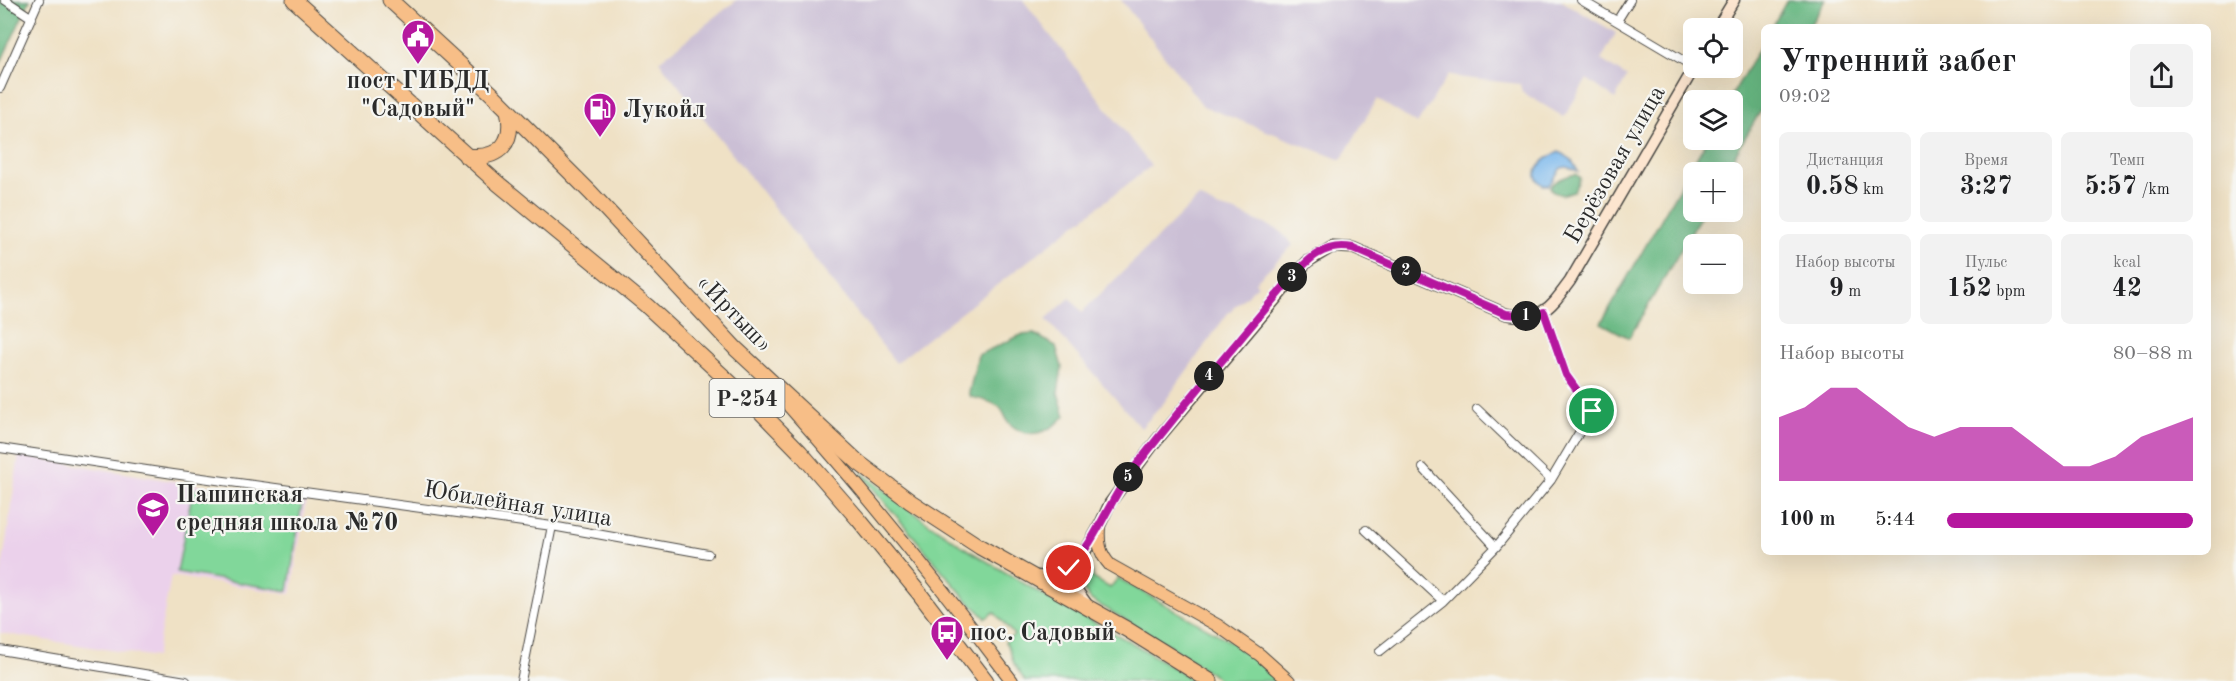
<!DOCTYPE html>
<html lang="ru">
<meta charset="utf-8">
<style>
body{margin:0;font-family:"Old Standard TT",serif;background:#f2f2f2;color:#202124;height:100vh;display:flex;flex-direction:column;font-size:22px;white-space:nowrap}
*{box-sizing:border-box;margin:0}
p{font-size:20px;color:#757577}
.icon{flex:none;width:33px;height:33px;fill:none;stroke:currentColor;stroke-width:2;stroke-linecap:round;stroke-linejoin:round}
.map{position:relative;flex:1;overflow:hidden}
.panel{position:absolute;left:1761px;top:24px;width:450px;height:531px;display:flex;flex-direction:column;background:#fff;border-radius:9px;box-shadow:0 6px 24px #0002}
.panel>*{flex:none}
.tools{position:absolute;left:1683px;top:18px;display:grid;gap:12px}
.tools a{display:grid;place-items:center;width:60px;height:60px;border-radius:9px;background:#fff;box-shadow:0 6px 24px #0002;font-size:30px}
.pin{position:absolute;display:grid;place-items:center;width:51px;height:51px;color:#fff;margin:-26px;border:3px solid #fff;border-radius:50%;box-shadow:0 2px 6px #0007}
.km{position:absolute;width:30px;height:30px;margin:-15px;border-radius:50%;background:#222;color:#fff;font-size:16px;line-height:30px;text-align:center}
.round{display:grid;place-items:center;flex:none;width:63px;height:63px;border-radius:9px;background:#f2f2f2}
.headline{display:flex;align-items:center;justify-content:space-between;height:102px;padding:0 18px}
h1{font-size:33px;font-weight:700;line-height:45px}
.stats{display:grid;grid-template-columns:repeat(3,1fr);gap:9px;height:102px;padding:6px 18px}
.stats div{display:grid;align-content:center;border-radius:9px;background:#f2f2f2;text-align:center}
.stats b{font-size:26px;font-weight:700}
.stats small{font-size:16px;font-weight:400}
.stats p{font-size:16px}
.chart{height:168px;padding:12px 18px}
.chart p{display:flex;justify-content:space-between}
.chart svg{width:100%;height:108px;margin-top:6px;fill:#b5179e;opacity:.7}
ul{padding:0 18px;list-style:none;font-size:20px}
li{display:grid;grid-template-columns:96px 72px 1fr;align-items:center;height:45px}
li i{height:15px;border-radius:8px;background:#b5179e}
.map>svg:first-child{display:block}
</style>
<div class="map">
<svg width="2236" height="681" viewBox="0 0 2236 681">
<rect width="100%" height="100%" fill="#f6f6f2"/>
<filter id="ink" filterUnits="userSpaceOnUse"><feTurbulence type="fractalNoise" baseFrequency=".0167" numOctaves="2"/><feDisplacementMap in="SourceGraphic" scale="12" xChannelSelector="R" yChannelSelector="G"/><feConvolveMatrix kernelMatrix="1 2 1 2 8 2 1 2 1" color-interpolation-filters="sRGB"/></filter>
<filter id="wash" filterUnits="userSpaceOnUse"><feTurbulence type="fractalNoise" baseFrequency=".008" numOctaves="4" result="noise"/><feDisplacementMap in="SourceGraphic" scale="24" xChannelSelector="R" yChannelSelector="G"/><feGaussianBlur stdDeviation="1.35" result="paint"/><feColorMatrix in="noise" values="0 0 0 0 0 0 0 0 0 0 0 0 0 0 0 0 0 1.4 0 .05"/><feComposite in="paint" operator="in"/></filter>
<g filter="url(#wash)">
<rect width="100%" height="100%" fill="#efe1c5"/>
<path fill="#ebd1eb" d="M19,455L184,483L306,499L291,594L171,576L156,657L0,633V581Z"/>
<path fill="#cbbfd5" d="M737,0H1023L1151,166L896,363L659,61Z
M1121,0H1560L1616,33L1601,60L1627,77L1615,99L1587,79L1564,117L1522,92L1520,84L1456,77L1449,74L1417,124L1377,99L1341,160L1203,106Z
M1199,197L1216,207L1233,211L1279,230L1293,245L1255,282L1258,285L1228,313L1163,404L1141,428L1046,319L1070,298L1082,312Z"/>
<path fill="#81d79a" stroke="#568162" stroke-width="1.5" d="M862,473L924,520L970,551L1048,598L1134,644L1195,681H1025L1014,664L1009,648L1005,642L1014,635L994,612L986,618L967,600L861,474Z
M193,489L302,503L288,591L177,572Z
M1081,572H1092L1093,578L1110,588L1118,578L1235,644L1281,681H1222L1169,645L1091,600L1081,587Z"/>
<path fill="#68b882" stroke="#4a7256" stroke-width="1.5" d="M0,0H30L0,64Z
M1787,0H1825L1809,27H1772Z
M1764,40V105L1725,172H1694V212H1703L1629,338L1601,323L1707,140H1732V100H1729Z
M1576,174L1580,178L1574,191L1562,195L1553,192L1550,187C1556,180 1568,175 1576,174Z
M1034,334L1056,346L1062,367L1058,393L1065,416C1050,432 1030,441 1011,425C1005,420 1005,411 998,406C990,401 980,399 971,397L969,393L978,355L1021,335Z"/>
<path fill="#7ab8ed" stroke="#52728c" stroke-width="1.5" d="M1559,152L1571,159L1578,171L1567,167L1561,168L1549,185H1543C1525,172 1545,158 1559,152Z"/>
</g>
<g filter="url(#ink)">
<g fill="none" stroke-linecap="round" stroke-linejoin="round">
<defs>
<path id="street" d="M5,0L32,18
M1581,0L1694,67
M1617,21L1630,0
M0,88L39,0
M1477,409L1551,480
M0,448L173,474L552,526L708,554
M1423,468L1496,547
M1366,530L1443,601
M0,650L186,681
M1380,651L1443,601L1496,547L1551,480L1592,411L1566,375L1544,312
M521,681L552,526"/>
<path id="secondary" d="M1717,28L1734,0
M1036,576C1054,578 1066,572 1077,559
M1086,603L1076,589L1074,571L1099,527L1110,503L1156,441L1307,262L1332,247L1353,248L1506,314C1543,321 1550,308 1570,281L1694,68"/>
<path id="primary" d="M788,405C867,494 941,586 1012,681
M1099,527C1098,542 1099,553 1110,565L1217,625L1260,655L1289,681"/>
<path id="highway" d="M294,0L495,181L647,306L752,403L800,452L859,520L919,593L986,681
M390,0L491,93L591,193L736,349L859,463L911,502L980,547L1128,630L1210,681
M466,156C500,160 515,143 508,110"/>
</defs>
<use href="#street" stroke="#484642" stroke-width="10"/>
<use href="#secondary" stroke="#484642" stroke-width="13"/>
<use href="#primary" stroke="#484642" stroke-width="14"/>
<use href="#highway" stroke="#484642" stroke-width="17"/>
<use href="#street" stroke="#fff" stroke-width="8"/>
<use href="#secondary" stroke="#fce5cf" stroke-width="10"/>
<use href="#primary" stroke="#f7be87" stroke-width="12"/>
<use href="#highway" stroke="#f7be87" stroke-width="15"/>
</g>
</g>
<g fill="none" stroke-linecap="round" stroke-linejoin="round" filter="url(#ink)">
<defs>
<path id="route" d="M1069,568C1096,542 1107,505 1129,475C1179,409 1234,347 1287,283C1306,262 1321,242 1353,248L1506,314L1532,316L1544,312L1566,375L1592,411"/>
</defs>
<use href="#route" stroke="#fff" stroke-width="12"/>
<use href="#route" stroke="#b5179e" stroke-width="8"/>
</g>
<defs>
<symbol id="civic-pin" viewBox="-11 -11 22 30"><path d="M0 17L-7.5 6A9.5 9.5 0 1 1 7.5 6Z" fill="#b5179e" stroke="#f6f6f2"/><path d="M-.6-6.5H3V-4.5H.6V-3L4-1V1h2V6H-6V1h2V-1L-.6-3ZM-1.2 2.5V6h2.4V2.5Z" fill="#fff"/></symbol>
<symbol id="fuel-pin" viewBox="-11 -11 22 30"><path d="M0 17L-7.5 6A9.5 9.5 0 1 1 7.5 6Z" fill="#b5179e" stroke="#f6f6f2"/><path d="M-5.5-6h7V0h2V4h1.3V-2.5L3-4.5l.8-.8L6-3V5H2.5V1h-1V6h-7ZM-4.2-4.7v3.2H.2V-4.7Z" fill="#fff"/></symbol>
<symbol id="school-pin" viewBox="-11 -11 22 30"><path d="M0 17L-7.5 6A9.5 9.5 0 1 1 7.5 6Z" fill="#b5179e" stroke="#f6f6f2"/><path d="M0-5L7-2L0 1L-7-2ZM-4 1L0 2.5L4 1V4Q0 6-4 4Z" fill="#fff"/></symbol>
<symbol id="bus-pin" viewBox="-11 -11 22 30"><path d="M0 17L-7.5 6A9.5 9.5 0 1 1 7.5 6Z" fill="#b5179e" stroke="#f6f6f2"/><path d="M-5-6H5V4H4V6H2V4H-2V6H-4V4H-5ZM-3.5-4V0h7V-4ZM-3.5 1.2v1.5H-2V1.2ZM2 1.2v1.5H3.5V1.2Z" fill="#fff"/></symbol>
</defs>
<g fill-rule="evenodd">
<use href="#civic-pin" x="399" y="17" width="38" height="52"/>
<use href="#fuel-pin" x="581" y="90" width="38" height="52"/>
<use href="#school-pin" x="134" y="489" width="38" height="52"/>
<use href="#bus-pin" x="928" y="613" width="38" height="52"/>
</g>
<g text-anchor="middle" stroke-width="4.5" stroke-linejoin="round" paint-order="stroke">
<rect fill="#f6f6f2" stroke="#686867" stroke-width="1.5" x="709.5" y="379" width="75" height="38" rx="4.5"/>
<g font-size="22" font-weight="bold" fill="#2b2b2b">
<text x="747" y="406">Р-254</text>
</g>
<g font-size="24" font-weight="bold" fill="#2b2b2b" stroke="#f6f6f2" text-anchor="start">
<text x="418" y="88" text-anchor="middle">пост ГИБДД<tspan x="418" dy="28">"Садовый"</tspan></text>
<text x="623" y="117">Лукойл</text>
<text x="176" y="502">Пашинская<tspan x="176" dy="28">средняя школа №70</tspan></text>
<text x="970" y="640">пос. Садовый</text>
</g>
<g font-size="24" fill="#2b2b2b" stroke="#f6f6f2">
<text transform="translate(1614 164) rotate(-60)" y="8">Берёзовая улица</text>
<text transform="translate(735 313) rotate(46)" y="8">«Иртыш»</text>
<text transform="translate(518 503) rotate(9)" y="8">Юбилейная улица</text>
</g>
</g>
</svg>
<div class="tools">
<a><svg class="icon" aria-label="locate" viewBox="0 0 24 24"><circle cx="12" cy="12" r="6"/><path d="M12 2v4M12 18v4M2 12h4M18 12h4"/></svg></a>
<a><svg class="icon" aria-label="layers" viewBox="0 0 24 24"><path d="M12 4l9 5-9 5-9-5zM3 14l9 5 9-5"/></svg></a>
<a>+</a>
<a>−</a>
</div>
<div class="pin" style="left:1592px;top:411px;background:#1e9e55"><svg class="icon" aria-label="arrive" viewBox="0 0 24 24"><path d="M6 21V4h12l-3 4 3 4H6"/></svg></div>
<div class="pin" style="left:1069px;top:568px;background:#d93025"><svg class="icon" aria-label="check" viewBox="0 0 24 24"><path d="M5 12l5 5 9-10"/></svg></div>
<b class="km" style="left:1526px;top:316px">1</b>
<b class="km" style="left:1406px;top:271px">2</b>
<b class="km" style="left:1292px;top:277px">3</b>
<b class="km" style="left:1209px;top:376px">4</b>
<b class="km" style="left:1128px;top:477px">5</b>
<section class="panel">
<div class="headline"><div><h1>Утренний забег</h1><p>09:02</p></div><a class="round"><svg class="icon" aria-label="share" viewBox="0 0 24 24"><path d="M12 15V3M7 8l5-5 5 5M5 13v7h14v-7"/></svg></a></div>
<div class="stats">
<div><p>Дистанция</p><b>0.58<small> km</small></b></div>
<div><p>Время</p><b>3:27</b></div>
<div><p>Темп</p><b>5:57<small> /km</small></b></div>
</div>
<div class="stats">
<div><p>Набор высоты</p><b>9<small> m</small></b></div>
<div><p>Пульс</p><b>152<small> bpm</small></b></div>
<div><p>kcal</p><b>42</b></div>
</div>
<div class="chart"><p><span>Набор высоты</span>80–88 m</p>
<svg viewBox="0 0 160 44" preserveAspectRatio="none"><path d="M0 44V18L10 14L20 6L30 6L40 14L50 22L60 26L70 22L80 22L90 22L100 30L110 38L120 38L130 34L140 26L150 22L160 18V44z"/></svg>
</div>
<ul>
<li><b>100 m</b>5:44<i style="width:100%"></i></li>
</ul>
</section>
</div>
